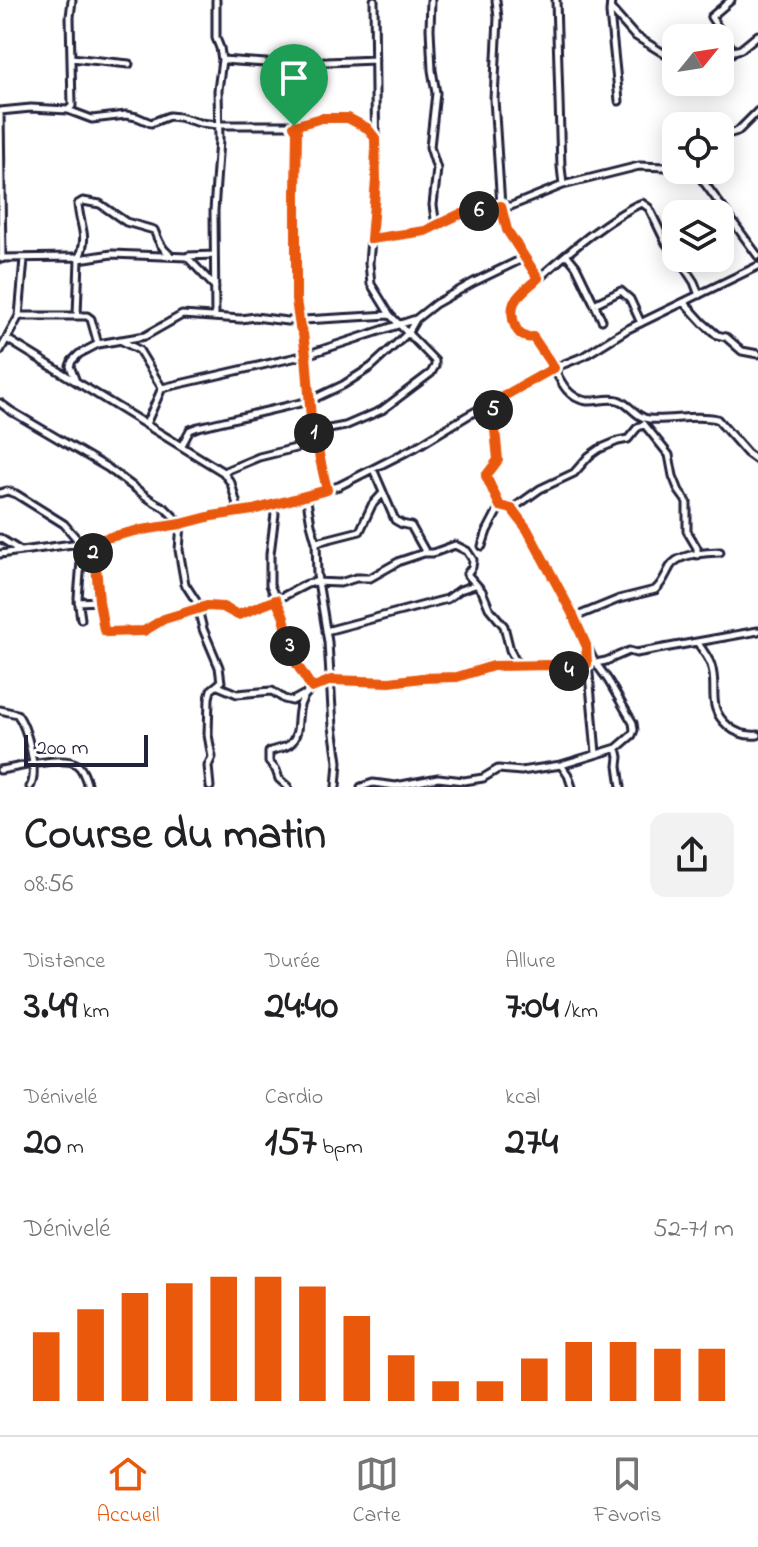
<!DOCTYPE html>
<html lang="fr">
<meta charset="utf-8">
<style>
body{margin:0;font-family:"Indie Flower",sans-serif;background:#f2f2f2;color:#202124;height:100vh;display:flex;flex-direction:column;font-size:30px;white-space:nowrap}
*{box-sizing:border-box;margin:0}
p{font-size:26px;color:#757577}
.icon{flex:none;width:44px;height:44px;fill:none;stroke:currentColor;stroke-width:2;stroke-linecap:round;stroke-linejoin:round}
.map{position:relative;height:787px;overflow:hidden}
.side{display:flex;flex-direction:column;background:#fff;flex:1}
.side>*{flex:none}
.needle{width:52px;rotate:60deg}
.buttons{position:absolute;left:662px;top:24px;display:grid;gap:16px}
.buttons a{display:grid;place-items:center;width:72px;height:72px;border-radius:16px;background:#fff;box-shadow:0 4px 20px #0003;font-size:40px}
.scale{position:absolute;left:24px;bottom:20px;width:124px;box-sizing:border-box;padding-left:8px;border:4px solid #22223b;border-top:0;font-size:22px;line-height:28px;white-space:nowrap;color:#22223b;-webkit-text-stroke:6px #fff;paint-order:stroke}
.pin{position:absolute;display:grid;place-items:center;width:68px;height:68px;color:#fff;margin:-82px -34px;border-radius:50% 50% 50% 0;rotate:-45deg;box-shadow:0 0 8px #0007}
.pin .icon{rotate:45deg}
.km{position:absolute;width:40px;height:40px;margin:-20px;border-radius:50%;background:#222;color:#fff;font-size:22px;line-height:40px;text-align:center}
.round{display:grid;place-items:center;flex:none;width:84px;height:84px;border-radius:16px;background:#f2f2f2}
.headline{display:flex;align-items:center;justify-content:space-between;height:136px;padding:0 24px}
h1{font-size:44px;font-weight:700;line-height:60px}
.stats{display:grid;grid-template-columns:repeat(3,1fr);gap:12px;height:136px;padding:8px 24px}
.stats div{display:grid;align-content:center}
.stats b{font-size:40px;font-weight:700}
.stats small{font-size:22px;font-weight:400}
.stats p{font-size:22px}
.chart{height:224px;padding:16px 24px}
.chart p{display:flex;justify-content:space-between}
.chart svg{width:100%;height:144px;margin-top:8px;stroke:#ea580c;stroke-width:6}
.tabs{display:flex;justify-content:space-around;align-items:center;height:112px;border-top:2px solid #e0e0e0;background:#fff;font-size:22px;color:#757577}
.tabs a{display:grid;justify-items:center;gap:4px}
.tabs .on{color:#ea580c}
.map>svg:first-child{display:block}
</style>
<div class="map">
<svg width="758" height="787" viewBox="0 0 758 787">
<rect width="100%" height="100%" fill="#fff"/>
<filter id="ink" filterUnits="userSpaceOnUse"><feTurbulence type="fractalNoise" baseFrequency=".0125" numOctaves="2"/><feDisplacementMap in="SourceGraphic" scale="16" xChannelSelector="R" yChannelSelector="G"/><feConvolveMatrix kernelMatrix="1 2 1 2 8 2 1 2 1" color-interpolation-filters="sRGB"/></filter>
<g filter="url(#ink)">
<g fill="none" stroke-linecap="round" stroke-linejoin="round">
<defs>
<path id="minor" d="M431,0L430,29L432,70L436,93L430,147L437,169L433,205L436,226
M496,0L498,18L494,99L501,206L507,230L538,278
M611,0L610,13L619,101
M731,0L711,17L731,47L732,53
M611,9L634,35L676,61
M720,55L741,49L758,35
M71,58L129,64
M222,60L279,64L375,60
M68,110L92,119L126,115L137,117L151,123L169,116L179,117L200,123L218,125H290L294,126L297,131L296,193V300L300,327L303,334L306,355L311,419L327,490
M294,126C328,118 349,107 375,138
M720,136L738,131L758,111
M695,170L758,256
M563,185L639,166L666,167L676,162
M371,239L425,231L458,215L501,206H511L563,185L561,167L556,0
M170,255C161,248 158,240 154,230L126,222L100,204L83,201L78,204C80,229 89,233 79,259L112,254L187,257L215,287
M567,255L576,266L602,320
M676,255L666,243L649,208L642,203L637,205C600,224 559,260 528,288C524,292 518,296 515,301C511,308 513,324 517,331C521,339 526,338 533,337L537,342C542,349 547,355 551,363C560,379 566,398 587,401C598,402 607,397 618,400C630,404 636,418 649,419C671,421 694,414 717,419L747,453L758,461
M188,256L214,255
M0,258L75,257L79,259L77,315
M678,258L694,282L699,295
M2,259L0,111L31,108L68,110L72,106L70,17L72,0
M684,302L703,323L717,335L726,337L742,351L758,354
M594,304L621,291L630,299L641,323
M19,316H87L91,319L98,344
M215,316L214,211L219,140L218,90L222,60L220,48L216,38V0
M7,339L223,472L231,483L239,512
M120,340L139,350L162,388
M0,351L19,316L24,259
M75,379L70,366L72,361L79,354L98,344L145,336L182,315L241,319L255,317L287,321L389,315
M162,388L306,355L416,319
M0,403L11,411L108,468L151,500L165,508L181,524L179,550L185,584L196,601L203,629L219,667L221,682L211,690L209,698L208,735L212,757L208,766L210,787
M146,424L162,388
M644,424L669,455L673,476L679,491L687,502V531L697,548V555
M313,432L345,426L382,410L431,373L435,366V361L390,315L371,284L369,263L376,180L374,0
M182,445L190,430L198,427L309,401L343,385L371,367L408,333L416,319L435,304L474,282L524,258
M373,469L395,520L402,524L411,526L426,553
M223,472L259,457L316,443
M0,493L7,491L16,494L64,524L76,538L81,561L78,598L81,619
M306,495L311,524L316,542L317,575L328,642L333,727L338,762L336,787
M271,504L275,514L270,554V585L284,617L290,646L296,663L312,688L331,680L400,682L422,678L457,677L487,666H518
M512,509L540,489L574,473L589,456L599,449L618,441L628,439L637,428L644,424
M0,538L19,550
M94,541C93,559 98,618 106,632H140L151,628L161,621L207,606L223,607L238,615L276,600L307,584L315,582L340,583L356,578H370L400,561L424,553H433L455,545L467,551L473,560L472,567L467,574L482,591L489,608L504,626L510,650L518,666L550,665L569,671L593,659
M317,542L360,531L372,505L383,493
M482,546L487,531L500,506
M0,554L94,541L135,531L181,524L212,516L253,510L339,486L416,447L467,416L554,368L584,356L626,330L758,266
M78,602L99,601
M575,617L619,599L655,590C663,583 665,576 670,567C678,553 705,553 720,552
M326,631L447,599L460,590L475,585
M697,642L758,631
M587,651L596,753
M596,663L606,661L629,651L636,653L697,642C702,649 708,657 711,665C719,689 705,706 728,726C737,734 746,736 758,735
M218,686L237,694L272,691L284,699L292,701L303,695
M0,710L17,714C27,727 39,772 30,787
M617,748L619,757L618,766L621,787
M561,765L568,775L572,787
M0,770C18,768 61,755 76,764C83,768 86,780 88,787
M288,787L279,779L276,770L269,762V752C275,748 287,749 292,742C304,727 290,706 312,688
M361,787L373,783L396,786L438,778L464,781L483,778L498,769L521,771L561,765L617,748L632,735L634,730L633,723L608,680L593,659L562,594L527,529L512,509L500,506L487,474L498,460L493,409L488,405"/>
</defs>
<use href="#minor" stroke="#22223b" stroke-width="11"/>
<use href="#minor" stroke="#fff" stroke-width="5"/>
</g>
</g>
<g fill="none" stroke-linecap="round" stroke-linejoin="round" filter="url(#ink)">
<defs>
<path id="route" d="M322,118H348L367,128L375,138L376,180L371,239L425,231L458,215L501,206L507,230L538,278C531,285 518,294 514,303C509,314 515,341 533,337L554,368L488,405L493,409L498,460L486,476L500,506L512,509L527,529L572,613L586,645L587,664L569,671L550,665L493,666L457,677L422,678L390,682L331,680L312,688L296,663L290,646L284,617L276,600L238,615L223,607L207,606L164,619L144,631L107,632L104,630L99,601L94,541L135,531L181,524L212,516L253,510L327,490L311,419L306,355L303,334L300,327L296,300V193L297,131L294,126Z"/>
</defs>
<use href="#route" stroke="#fff" stroke-width="16"/>
<use href="#route" stroke="#ea580c" stroke-width="10"/>
</g>
</svg>
<div class="buttons">
<a><svg class="needle" viewBox="-14 -14 28 28"><path d="M0-13l5 13h-10z" fill="#e53935"/><path d="M0 13l5-13h-10z" fill="#757577"/></svg></a>
<a><svg class="icon" aria-label="locate" viewBox="0 0 24 24"><circle cx="12" cy="12" r="6"/><path d="M12 2v4M12 18v4M2 12h4M18 12h4"/></svg></a>
<a><svg class="icon" aria-label="layers" viewBox="0 0 24 24"><path d="M12 4l9 5-9 5-9-5zM3 14l9 5 9-5"/></svg></a>
</div>
<div class="scale">200 m</div>
<div class="pin" style="left:294px;top:126px;background:#1e9e55"><svg class="icon" aria-label="arrive" viewBox="0 0 24 24"><path d="M6 21V4h12l-3 4 3 4H6"/></svg></div>
<b class="km" style="left:314px;top:433px">1</b>
<b class="km" style="left:93px;top:553px">2</b>
<b class="km" style="left:290px;top:646px">3</b>
<b class="km" style="left:569px;top:671px">4</b>
<b class="km" style="left:493px;top:410px">5</b>
<b class="km" style="left:479px;top:211px">6</b>
</div>
<section class="side">
<div class="headline"><div><h1>Course du matin</h1><p>08:56</p></div><a class="round"><svg class="icon" aria-label="share" viewBox="0 0 24 24"><path d="M12 15V3M7 8l5-5 5 5M5 13v7h14v-7"/></svg></a></div>
<div class="stats">
<div><p>Distance</p><b>3.49<small> km</small></b></div>
<div><p>Durée</p><b>24:40</b></div>
<div><p>Allure</p><b>7:04<small> /km</small></b></div>
</div>
<div class="stats">
<div><p>Dénivelé</p><b>20<small> m</small></b></div>
<div><p>Cardio</p><b>157<small> bpm</small></b></div>
<div><p>kcal</p><b>274</b></div>
</div>
<div class="chart"><p><span>Dénivelé</span>52–71 m</p>
<svg viewBox="0 0 160 44" preserveAspectRatio="none"><path d="M5 44V23M15 44V16M25 44V11M35 44V8M45 44V6M55 44V6M65 44V9M75 44V18M85 44V30M95 44V38M105 44V38M115 44V31M125 44V26M135 44V26M145 44V28M155 44V28"/></svg>
</div>
</section>
<nav class="tabs">
<a class="on"><svg class="icon" aria-label="home" viewBox="0 0 24 24"><path d="M3 11l9-7 9 7M6 9v11h12V9"/></svg>Accueil</a>
<a><svg class="icon" aria-label="map" viewBox="0 0 24 24"><path d="M3 6l6-2 6 2 6-2v14l-6 2-6-2-6 2zM9 4v14M15 6v14"/></svg>Carte</a>
<a><svg class="icon" aria-label="saved" viewBox="0 0 24 24"><path d="M7 4h10v16l-5-4-5 4z"/></svg>Favoris</a>
</nav>
